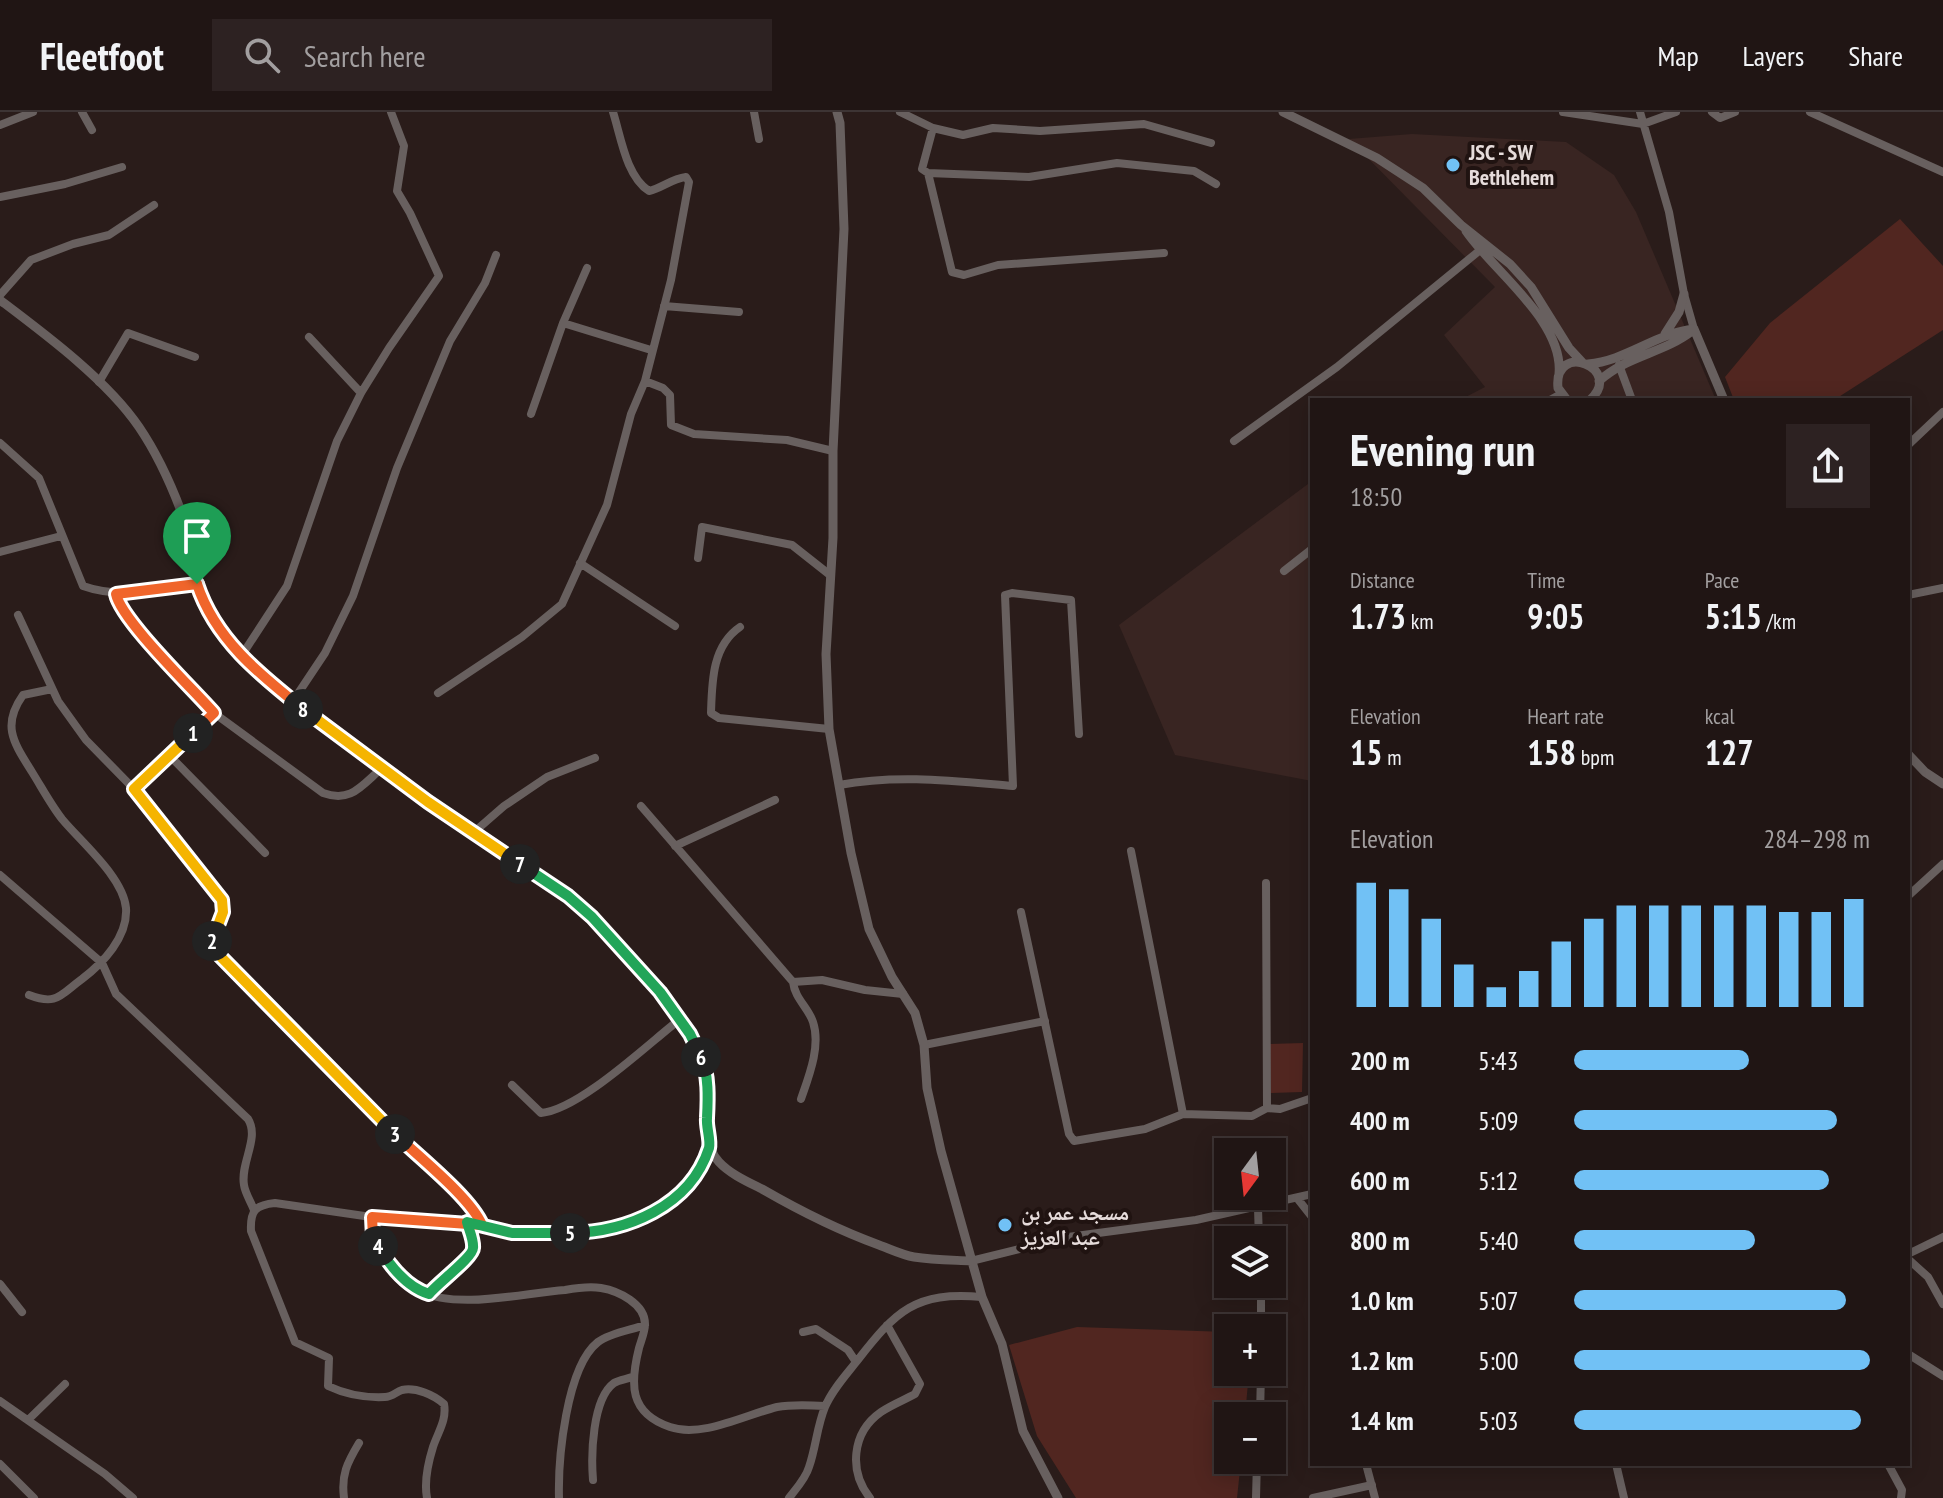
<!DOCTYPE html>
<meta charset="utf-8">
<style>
body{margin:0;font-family:"PT Sans Narrow","Noto Naskh Arabic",sans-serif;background:#2d2222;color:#f1f3f6;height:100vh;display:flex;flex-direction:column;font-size:30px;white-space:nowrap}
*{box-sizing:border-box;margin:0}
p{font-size:26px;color:#a29fa0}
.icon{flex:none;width:44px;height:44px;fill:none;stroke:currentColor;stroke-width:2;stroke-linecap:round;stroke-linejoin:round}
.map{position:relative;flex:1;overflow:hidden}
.drawer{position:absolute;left:1310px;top:286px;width:600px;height:1068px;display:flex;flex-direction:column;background:#201514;border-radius:0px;box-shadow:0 4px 20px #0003,0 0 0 2px #3d3434}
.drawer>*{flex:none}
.needle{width:52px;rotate:195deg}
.controls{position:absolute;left:1214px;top:1026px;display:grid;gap:16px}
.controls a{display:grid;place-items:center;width:72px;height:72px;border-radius:0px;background:#201514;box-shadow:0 4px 20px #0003,0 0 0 2px #3d3434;font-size:40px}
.pin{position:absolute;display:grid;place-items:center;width:68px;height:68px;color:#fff;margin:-82px -34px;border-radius:50% 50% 50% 0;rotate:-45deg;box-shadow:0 0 8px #0007}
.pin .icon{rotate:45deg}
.km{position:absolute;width:40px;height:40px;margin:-20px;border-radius:50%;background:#222;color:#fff;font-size:22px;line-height:40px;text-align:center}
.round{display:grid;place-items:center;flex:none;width:84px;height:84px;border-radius:0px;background:#2d2222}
.overview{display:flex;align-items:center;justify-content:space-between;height:136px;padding:0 40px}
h1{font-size:44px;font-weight:600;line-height:60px}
.metrics{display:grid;grid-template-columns:repeat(3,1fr);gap:12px;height:136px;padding:8px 40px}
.metrics div{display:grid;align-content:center}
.metrics b{font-size:34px;font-weight:600}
.metrics small{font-size:22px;font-weight:400}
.metrics p{font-size:22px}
.chart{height:224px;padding:16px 40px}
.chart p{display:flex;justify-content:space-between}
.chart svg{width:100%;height:144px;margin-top:8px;stroke:#71c1f5;stroke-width:6}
ul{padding:0 40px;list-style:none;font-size:26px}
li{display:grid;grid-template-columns:128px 96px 1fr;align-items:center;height:60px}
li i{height:20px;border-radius:10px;background:#71c1f5}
header{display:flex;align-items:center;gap:48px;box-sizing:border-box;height:112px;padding:0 40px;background:#201514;border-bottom:2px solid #3d3434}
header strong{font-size:38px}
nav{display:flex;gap:44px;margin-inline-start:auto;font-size:28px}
.search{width:560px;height:72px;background:#2d2222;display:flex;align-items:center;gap:20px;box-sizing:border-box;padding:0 28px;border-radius:0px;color:#a29fa0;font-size:30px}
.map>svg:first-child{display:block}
</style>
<header>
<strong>Fleetfoot</strong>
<div class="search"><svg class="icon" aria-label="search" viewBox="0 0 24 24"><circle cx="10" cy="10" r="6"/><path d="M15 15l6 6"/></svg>Search here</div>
<nav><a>Map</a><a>Layers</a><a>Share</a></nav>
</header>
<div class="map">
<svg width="1943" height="1386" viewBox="0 0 1943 1386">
<rect width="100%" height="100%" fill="#2a1c1a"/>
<path fill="#392522" d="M1412,22L1566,30L1614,63L1636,100L1716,288H1460L1485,275L1444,223L1495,175L1349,27Z
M1312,369V669L1175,643L1119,513Z"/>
<path fill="#512620" d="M1900,107L1943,154V218L1834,288H1734L1725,265L1770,211Z
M1303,931L1302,980L1271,981L1269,932Z
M1077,1215L1228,1220V1260H1249L1245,1304H1228V1348H1241L1237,1386H1076L1037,1324L1009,1233Z"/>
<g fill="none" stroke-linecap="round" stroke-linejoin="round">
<path stroke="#68605f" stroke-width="8" d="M82,0L92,18
M754,0L759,27
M900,0L933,16L963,23L993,16L1040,19L1144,12L1211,31
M1563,0L1643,12L1676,0
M1640,0L1669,100L1684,182L1694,217
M1712,0L1720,6L1735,0
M1810,0L1943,60
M0,13L33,0
M933,16L922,57L928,61L952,160L964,163L998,153L1164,141
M928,61L1029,65L1117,51L1194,59L1216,72
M0,85L65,72L122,55
M0,183L31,148L73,132L109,123L154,93
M664,194L739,200
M563,211L651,238
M309,225L361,281
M1619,253L1632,288
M645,269L663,276L670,283L671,313L694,322L787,328L833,339
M99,270L128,221L195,245
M1550,288L1561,282
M531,302L563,211L587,156
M1234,329L1337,255L1479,139
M0,331L39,366L83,474C119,487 159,478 197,472
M1908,333L1943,300
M0,440L61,424
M698,446L702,415L792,433L830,463
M580,451L675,514
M1284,459L1312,437
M116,482L118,491L151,532L214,601L323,681C351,691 361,674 382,656
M1908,483L1943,476
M18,503L58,589L86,628L134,677L222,788C224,814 203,818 220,844L457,1082L478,1104L482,1113
M740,515C712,534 712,570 711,601L719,606L829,617
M242,543L287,474L337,329L361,281L389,236L439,164L410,101L397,79L404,34L391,0
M438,581L522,525L562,492L607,393L631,302L645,269L671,168L689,70L686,65C671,67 662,76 649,79C626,64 621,25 613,0
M293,589L325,541L353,484L397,356L450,229L485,171L496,143
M169,643L265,741
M839,673C898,662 954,669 1013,674L1005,483L1012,481L1071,488L1079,622
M134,677L214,601
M641,694L793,870C795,887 808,895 813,910C821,934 809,964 801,987
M473,721L504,694L547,665L595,646
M675,734L775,688
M1131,739L1183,1002
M0,763L102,851L116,882L248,1007C260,1026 240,1051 244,1073C245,1081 251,1090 254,1098
M1266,771L1267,996
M1908,784L1943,752
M1021,800L1069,1022L1074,1029L1145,1017L1183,1002L1252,1004L1267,996L1280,997L1312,986
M793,870L822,868L865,878L903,882
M29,883C57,894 60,883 82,867C103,851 128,825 126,796C123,765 81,730 62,707C51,693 42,676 32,660C14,631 1,614 23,583L52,577
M924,933L1045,909
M512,973L541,1001C579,998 648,932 679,908
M1297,1086L1312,1105
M1258,1096L1259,1128
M372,1105C373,1129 380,1141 397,1159C403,1166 411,1174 419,1179C459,1198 522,1181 565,1178C576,1176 589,1174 601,1176C619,1179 645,1192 645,1212C645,1220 641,1229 639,1236C630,1272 629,1301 670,1315C702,1326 745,1303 777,1295C793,1292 809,1293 825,1294
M1908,1142L1943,1125
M1908,1147L1928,1165L1943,1192
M971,1149L1068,1125L1196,1108L1312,1082
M0,1172L22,1200
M1261,1172V1216
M429,1182C438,1171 473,1145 473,1136C474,1128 469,1118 467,1110
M803,1220L816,1217L848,1238L856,1250
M1908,1242L1943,1264
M0,1289L105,1362L133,1386
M1260,1304L1261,1260
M28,1308L65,1272
M0,1352L34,1386
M1366,1352L1375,1386
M1616,1352L1624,1386
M1888,1352L1902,1378L1901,1386
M593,1368C591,1344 592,1287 614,1271C619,1268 627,1267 632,1265
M344,1386C341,1363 347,1351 359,1331
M427,1386C424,1370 428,1351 433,1335C438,1320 447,1308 444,1292C434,1283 416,1275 402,1278C396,1280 392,1285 385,1285C364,1286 347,1283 328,1274L329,1246L295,1230L251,1119C250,1099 255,1093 275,1091L385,1107L472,1110L512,1121H586L640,1108L672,1090L692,1066L710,1034
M559,1386C558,1348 566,1255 598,1230C610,1221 631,1218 645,1213
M789,1386C796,1377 806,1366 809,1355C816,1335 817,1314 825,1295C832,1278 846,1263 857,1249C896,1199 915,1179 982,1185
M870,1386C849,1360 851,1321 881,1300C891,1293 904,1288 915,1282L920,1272L887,1213
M1256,1386L1257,1348
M1313,1386L1372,1373"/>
<path stroke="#68605f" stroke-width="9" d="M837,0L840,11L844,117L833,339V426L826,542L829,617L851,741L869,817L892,865L915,901L924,933L927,976L941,1039L982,1185L1002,1232L1023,1319L1058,1386
M1283,0L1377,46L1423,76L1461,113L1510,152L1531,175L1569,236L1582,250
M1466,119C1493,159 1564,209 1559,262
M0,188C45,222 107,268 139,315C156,340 170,370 181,399C198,445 190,486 225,528C239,544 258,557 274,572C339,629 411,679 483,727C521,752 563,775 594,808C629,845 689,904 704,951C713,982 695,1024 719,1050C730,1062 748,1070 762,1077C800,1099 838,1118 879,1133C890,1137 902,1143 914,1145C933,1148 952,1148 971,1149
M1694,217L1724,288
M1665,222L1679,200L1684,182
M1588,252C1626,249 1656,221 1694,217
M1599,269C1626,244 1664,241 1692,219
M1567,288L1558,276C1553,228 1625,256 1590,288
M1908,642L1925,660L1943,672"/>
</g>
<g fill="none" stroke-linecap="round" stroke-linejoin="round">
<defs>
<path id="split-1" d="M193,621L214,601C193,577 121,508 116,482L197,472"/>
<path id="split-2" d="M193,621L134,677L222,788L223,800L212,829"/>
<path id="split-3" d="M212,829L220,844L395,1022"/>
<path id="split-4" d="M378,1134L373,1125L372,1105L482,1113C471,1086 418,1044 395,1022"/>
<path id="split-5" d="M378,1134C390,1154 406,1175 429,1182C438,1171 473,1145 473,1136C474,1128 469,1118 467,1110L512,1121H570"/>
<path id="split-6" d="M570,1121C626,1120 690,1095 709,1036C711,1028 706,1015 707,1006C708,987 709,962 701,945"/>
<path id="split-7" d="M520,752L568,784L592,805L660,880L690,922L701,945"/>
<path id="split-8" d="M303,597L428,690L520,752"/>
<path id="split-9" d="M197,472C215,527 259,562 303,597"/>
</defs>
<use href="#split-1" stroke="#fff" stroke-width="16"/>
<use href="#split-2" stroke="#fff" stroke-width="16"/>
<use href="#split-3" stroke="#fff" stroke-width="16"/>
<use href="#split-4" stroke="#fff" stroke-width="16"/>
<use href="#split-5" stroke="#fff" stroke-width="16"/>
<use href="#split-6" stroke="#fff" stroke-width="16"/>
<use href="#split-7" stroke="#fff" stroke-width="16"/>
<use href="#split-8" stroke="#fff" stroke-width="16"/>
<use href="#split-9" stroke="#fff" stroke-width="16"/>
<use href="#split-1" stroke="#f0652b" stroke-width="10"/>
<use href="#split-2" stroke="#f5b400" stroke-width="10"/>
<use href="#split-3" stroke="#f5b400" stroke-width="10"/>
<use href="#split-4" stroke="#f0652b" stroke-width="10"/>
<use href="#split-5" stroke="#22a559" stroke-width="10"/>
<use href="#split-6" stroke="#22a559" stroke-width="10"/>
<use href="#split-7" stroke="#22a559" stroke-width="10"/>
<use href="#split-8" stroke="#f5b400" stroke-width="10"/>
<use href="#split-9" stroke="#f0652b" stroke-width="10"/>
</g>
<g fill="#71c1f5" stroke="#201311" stroke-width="3">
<circle cx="1453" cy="53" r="8"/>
<circle cx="1005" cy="1113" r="8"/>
</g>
<g text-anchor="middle" stroke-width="8" stroke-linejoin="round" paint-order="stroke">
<g font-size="22" font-weight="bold" fill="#e6dcdb" stroke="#201311" text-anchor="start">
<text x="1469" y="48">JSC - SW<tspan x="1469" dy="25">Bethlehem</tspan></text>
<text x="1021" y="1108">مسجد عمر بن<tspan x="1021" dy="25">عبد العزيز</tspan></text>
</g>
</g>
</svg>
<div class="controls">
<a><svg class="needle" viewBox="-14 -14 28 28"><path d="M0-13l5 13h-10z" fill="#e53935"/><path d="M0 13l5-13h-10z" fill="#a29fa0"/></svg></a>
<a><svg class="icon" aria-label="layers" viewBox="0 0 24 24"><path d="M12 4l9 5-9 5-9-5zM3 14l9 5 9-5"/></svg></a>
<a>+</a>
<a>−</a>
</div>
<div class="pin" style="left:197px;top:472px;background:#1e9e55"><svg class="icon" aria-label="arrive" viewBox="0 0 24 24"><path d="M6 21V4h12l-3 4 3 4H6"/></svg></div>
<b class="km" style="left:193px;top:621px">1</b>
<b class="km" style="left:212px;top:829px">2</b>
<b class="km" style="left:395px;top:1022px">3</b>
<b class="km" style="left:378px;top:1134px">4</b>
<b class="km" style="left:570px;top:1121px">5</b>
<b class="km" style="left:701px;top:945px">6</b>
<b class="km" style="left:520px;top:752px">7</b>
<b class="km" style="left:303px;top:597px">8</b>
<section class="drawer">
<div class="overview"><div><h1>Evening run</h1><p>18:50</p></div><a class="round"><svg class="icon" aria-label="share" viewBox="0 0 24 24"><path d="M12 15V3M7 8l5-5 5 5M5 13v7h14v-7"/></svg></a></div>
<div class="metrics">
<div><p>Distance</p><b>1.73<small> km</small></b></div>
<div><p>Time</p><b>9:05</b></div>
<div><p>Pace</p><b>5:15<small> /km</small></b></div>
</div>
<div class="metrics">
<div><p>Elevation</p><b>15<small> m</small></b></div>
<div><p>Heart rate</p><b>158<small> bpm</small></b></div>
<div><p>kcal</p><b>127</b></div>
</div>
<div class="chart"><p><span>Elevation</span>284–298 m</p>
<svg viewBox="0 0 160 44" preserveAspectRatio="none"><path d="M5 44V6M15 44V8M25 44V17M35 44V31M45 44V38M55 44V33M65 44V24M75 44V17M85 44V13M95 44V13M105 44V13M115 44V13M125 44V13M135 44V15M145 44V15M155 44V11"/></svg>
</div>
<ul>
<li><b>200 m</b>5:43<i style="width:59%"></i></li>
<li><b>400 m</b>5:09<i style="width:89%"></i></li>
<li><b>600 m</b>5:12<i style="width:86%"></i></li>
<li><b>800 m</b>5:40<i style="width:61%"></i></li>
<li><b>1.0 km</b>5:07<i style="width:92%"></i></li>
<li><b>1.2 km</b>5:00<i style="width:100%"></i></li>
<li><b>1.4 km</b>5:03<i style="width:97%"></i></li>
</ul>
</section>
</div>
